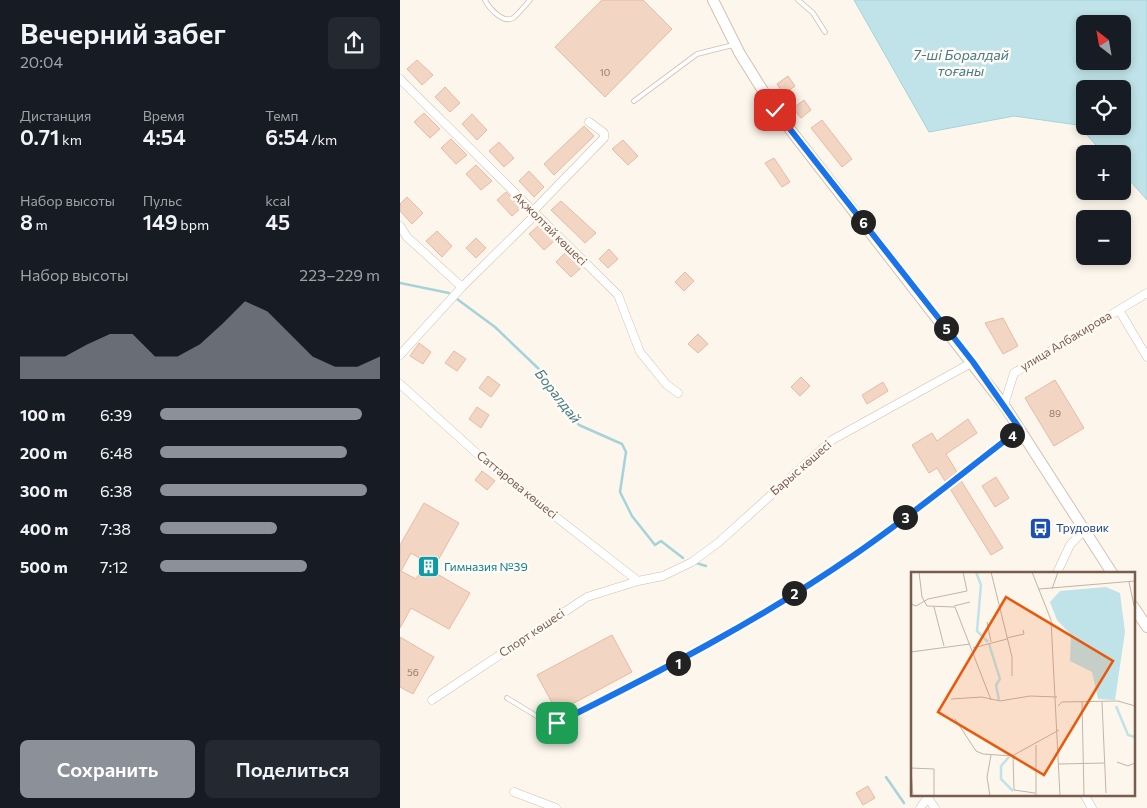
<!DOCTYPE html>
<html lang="ru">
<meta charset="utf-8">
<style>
body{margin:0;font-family:Commissioner,sans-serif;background:#242831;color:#f1f3f6;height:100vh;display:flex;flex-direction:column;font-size:19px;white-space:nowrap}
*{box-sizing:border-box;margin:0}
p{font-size:16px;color:#9ea1a6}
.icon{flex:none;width:28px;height:28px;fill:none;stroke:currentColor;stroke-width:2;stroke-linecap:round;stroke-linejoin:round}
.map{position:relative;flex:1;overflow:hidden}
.details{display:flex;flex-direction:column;background:#171b24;width:400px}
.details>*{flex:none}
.needle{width:32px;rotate:329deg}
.buttons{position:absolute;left:676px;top:15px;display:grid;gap:10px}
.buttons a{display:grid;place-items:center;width:55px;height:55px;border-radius:8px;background:#171b24;box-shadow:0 2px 8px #0003;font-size:25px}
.pin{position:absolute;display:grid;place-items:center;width:42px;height:42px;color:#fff;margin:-21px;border-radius:10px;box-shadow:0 2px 8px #0006}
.km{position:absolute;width:25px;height:25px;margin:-12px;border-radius:50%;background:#222;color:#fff;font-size:14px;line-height:25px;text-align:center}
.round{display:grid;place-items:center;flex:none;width:52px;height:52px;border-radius:8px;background:#242831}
.summary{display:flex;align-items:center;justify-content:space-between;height:85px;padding:0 20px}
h1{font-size:28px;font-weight:600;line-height:38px}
.stats{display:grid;grid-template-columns:repeat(3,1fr);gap:8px;height:85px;padding:5px 20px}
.stats div{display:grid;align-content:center}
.stats b{font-size:21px;font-weight:600}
.stats small{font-size:14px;font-weight:400}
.stats p{font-size:14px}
.chart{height:140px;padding:10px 20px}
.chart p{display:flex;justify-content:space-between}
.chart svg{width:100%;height:90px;margin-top:5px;fill:#8c9099;opacity:.7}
.action{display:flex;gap:10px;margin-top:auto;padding:10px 20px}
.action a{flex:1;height:58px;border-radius:8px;background:#8c9099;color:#fff;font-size:20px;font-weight:600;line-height:58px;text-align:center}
.action a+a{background:#242831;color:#f1f3f6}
ul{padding:0 20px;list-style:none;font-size:16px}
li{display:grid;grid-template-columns:80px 60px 1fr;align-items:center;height:38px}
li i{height:12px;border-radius:6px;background:#8c9099}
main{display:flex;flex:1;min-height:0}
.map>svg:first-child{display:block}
</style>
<main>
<section class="details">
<div class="summary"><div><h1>Вечерний забег</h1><p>20:04</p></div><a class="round"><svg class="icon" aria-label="share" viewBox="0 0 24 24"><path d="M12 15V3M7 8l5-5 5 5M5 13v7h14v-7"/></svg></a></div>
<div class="stats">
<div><p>Дистанция</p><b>0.71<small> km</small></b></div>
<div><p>Время</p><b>4:54</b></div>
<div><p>Темп</p><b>6:54<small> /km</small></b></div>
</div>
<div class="stats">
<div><p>Набор высоты</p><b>8<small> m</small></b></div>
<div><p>Пульс</p><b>149<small> bpm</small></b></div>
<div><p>kcal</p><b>45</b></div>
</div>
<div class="chart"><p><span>Набор высоты</span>223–229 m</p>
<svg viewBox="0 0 160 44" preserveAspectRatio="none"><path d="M0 44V33L10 33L20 33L30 27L40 22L50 22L60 33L70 33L80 27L90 17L100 6L110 11L120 22L130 33L140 38L150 38L160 33V44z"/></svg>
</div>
<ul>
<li><b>100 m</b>6:39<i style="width:92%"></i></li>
<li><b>200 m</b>6:48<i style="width:85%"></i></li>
<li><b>300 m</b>6:38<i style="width:94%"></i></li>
<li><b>400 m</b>7:38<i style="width:53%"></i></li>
<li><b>500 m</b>7:12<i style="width:67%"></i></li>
</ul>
<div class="action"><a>Сохранить</a><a>Поделиться</a></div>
</section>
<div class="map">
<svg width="747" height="808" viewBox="0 0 747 808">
<rect width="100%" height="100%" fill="#fdf6ec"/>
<path fill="#bfe3e8" stroke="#a5d3da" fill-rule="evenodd" d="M454,0H747V200L723,173L722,154H704L678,125L614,116L529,132ZM685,24H722V61H685ZM685,89H722V126H685Z"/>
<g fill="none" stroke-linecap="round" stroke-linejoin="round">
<path stroke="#a5d3da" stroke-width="2.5" d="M0,283L49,293
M57,299L95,327L142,372L164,408L179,425L222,444L226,452L220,492L232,516L255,545L261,541L283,558
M296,563L306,566
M486,777L504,803"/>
</g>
<path fill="#f3d5c3" stroke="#e6bba3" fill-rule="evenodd" d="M202,0H243L272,29L205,97L155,47Z
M17,60L33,75L22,85L7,69Z
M388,76L395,86L384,94L377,84Z
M45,87L60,103L50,112L35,97Z
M404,100L411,110L401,118L393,108Z
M24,113L40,129L30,138L14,122Z
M72,114L87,130L77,140L62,124Z
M422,120L452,159L442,167L411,128Z
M184,126L194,136L154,175L144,164Z
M51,139L67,155L56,164L41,148Z
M223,140L238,156L228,165L212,149Z
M99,142L114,158L104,167L89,151Z
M374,158L390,182L382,187L365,163Z
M76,165L92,181L81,190L66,174Z
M129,171L144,187L134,197L119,181Z
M106,192L122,207L112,216L97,200Z
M7,197L23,213L12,224L0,211V204Z
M161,201L196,233L185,243L151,210Z
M139,225L154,241L144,250L129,234Z
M37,231L52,246L42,257L26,241Z
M76,238L86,248L76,258L66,248Z
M209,249L218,259L208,268L199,259Z
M166,252L181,268L171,277L156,262Z
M285,272L294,281L284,291L275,282Z
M603,318L618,346L603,354L585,323Z
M298,334L308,344L298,353L288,344Z
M19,343L31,352L23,364L10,356Z
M54,351L66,359L57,371L45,363Z
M88,376L100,385L91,397L79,388Z
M401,377L410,386L400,396L391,387Z
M655,380L684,428L654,446L625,398Z
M483,382L488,391L467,404L462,395Z
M77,407L89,415L81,428L69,419Z
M568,419L577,433L546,454L557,472L545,481L537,468L529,473L512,445L532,433L537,441Z
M82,471L95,481L87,490L75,480Z
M596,477L609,498L595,507L582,486Z
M560,479L603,548L591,555L549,487Z
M24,503L59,523L32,571L70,593L49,629L11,608L0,628V545ZM11,553L26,562L16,579L1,571Z
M212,635L232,672L157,712L137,675Z
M0,637L34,657L13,694L0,687Z
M468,786L475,798L463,805L456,793Z"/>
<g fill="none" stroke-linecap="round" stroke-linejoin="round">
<defs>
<path id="service" d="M85,0C89,8 103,24 113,18C119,14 125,5 130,0
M398,0L413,13L425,32
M234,101L297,54L333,45
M107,698L148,723H157L273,666L356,618L454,555L618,430"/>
<path id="minor" d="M0,79L218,295L240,352L266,384L278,393
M133,211L204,138V133L189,122
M0,226L7,237L62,287
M719,310L747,357
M0,355L62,287L136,214
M0,384L92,467L238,581
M604,405L614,373L747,293
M657,573L670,545L685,529
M32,700L187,597L238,581L263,576L292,562L319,542L432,440L573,362
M114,792L156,808
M684,794L692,808
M528,798L535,808
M520,808L530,794"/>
<path id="secondary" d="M313,0L340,54L375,110L604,405L712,573
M733,606L747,627"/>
</defs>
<use href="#service" stroke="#d1beb0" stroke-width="5.5"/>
<use href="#minor" stroke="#d1beb0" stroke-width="9"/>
<use href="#secondary" stroke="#d6c0b0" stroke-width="12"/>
<use href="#service" stroke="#fff" stroke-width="4"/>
<use href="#minor" stroke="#fff" stroke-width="8"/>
<use href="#secondary" stroke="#fff" stroke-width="10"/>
</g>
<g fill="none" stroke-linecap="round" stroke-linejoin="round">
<defs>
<path id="route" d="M157,723C259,672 360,620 454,555C511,516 565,471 620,429L573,362L375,110"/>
</defs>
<use href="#route" stroke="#fff" stroke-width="10"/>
<use href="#route" stroke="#1a73e8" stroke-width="6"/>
</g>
<defs>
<symbol id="bus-square" viewBox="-11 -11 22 22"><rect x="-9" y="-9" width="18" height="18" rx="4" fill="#1a4fb4" stroke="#fffaf3"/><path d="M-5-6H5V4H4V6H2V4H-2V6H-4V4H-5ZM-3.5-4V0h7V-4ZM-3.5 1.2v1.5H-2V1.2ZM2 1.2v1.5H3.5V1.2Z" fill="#fff"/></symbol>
<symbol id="building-square" viewBox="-11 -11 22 22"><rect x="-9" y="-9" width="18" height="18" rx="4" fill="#0f9aa8" stroke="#fffaf3"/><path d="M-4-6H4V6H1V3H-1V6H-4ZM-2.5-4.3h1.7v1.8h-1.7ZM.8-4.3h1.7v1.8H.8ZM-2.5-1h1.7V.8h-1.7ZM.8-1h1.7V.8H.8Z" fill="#fff"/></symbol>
</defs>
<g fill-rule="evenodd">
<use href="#bus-square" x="628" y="516" width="25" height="25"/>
<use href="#building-square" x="16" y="554" width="25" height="25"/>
</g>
<g text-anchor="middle" stroke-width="5" stroke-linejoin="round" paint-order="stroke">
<g font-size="10" fill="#987a6a">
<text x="205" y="76">10</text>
<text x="655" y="417">89</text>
<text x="13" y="676">56</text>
</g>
<g font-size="12" fill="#7a5c4d" stroke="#fffaf3">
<text transform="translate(150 229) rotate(45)" y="4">Ақжолтай көшесі</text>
<text transform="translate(666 341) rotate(-31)" y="4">улица Албакирова</text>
<text transform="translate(401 468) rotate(-41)" y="4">Барыс көшесі</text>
<text transform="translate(117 485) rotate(39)" y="4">Саттарова көшесі</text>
<text transform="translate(132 633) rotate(-34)" y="4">Спорт көшесі</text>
</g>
<g font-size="12" fill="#164399" stroke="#fffaf3" text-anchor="start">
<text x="656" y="532">Трудовик</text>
</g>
<g font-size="12" fill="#0d838f" stroke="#fffaf3" text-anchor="start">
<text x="44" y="571">Гимназия №39</text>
</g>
<g font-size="14" font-style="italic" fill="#437c86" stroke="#fffaf3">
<text x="561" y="60">7-ші Боралдай<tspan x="561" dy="16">тоғаны</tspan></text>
<text transform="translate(158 396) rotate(52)" y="5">Боралдай</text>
</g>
</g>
<g transform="translate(511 572)">
<rect width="224" height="224" fill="#fdf6ec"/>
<path d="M195,15L209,21L214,60L204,128L187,127L181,100L159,89L160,63L146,48L139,30L149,19Z" fill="#bfe3e8"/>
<path fill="none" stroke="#bfe3e8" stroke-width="2.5" d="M65,0L70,13L66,59L77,70M78,72L89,107L85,113L88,128M205,134L217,163L224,165M98,185L90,194V207L102,219"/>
<path fill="none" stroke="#c5b3a7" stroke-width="1" d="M8,0L11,25L16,34L44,35L80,128M80,0L101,85V104M121,0L140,48L149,224M218,10L224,38M128,17L224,9M141,17L147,0M0,32L5,34L17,27L56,19L52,0M43,34L59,30M23,35L33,74M76,50L80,70M96,66L113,62L112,58M62,76L96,67M0,80L59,72M40,127L71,125L89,129L119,124L146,125M171,130L173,224M191,130L195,221M147,134L151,130L207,129L224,134M44,147L65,179L72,182L101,184L148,158M102,183L103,218L124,221M206,190L217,194L224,191M148,192L194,191M0,196L23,197V224M0,198L2,224M79,224L76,205L80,183M125,224V173"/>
<path fill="#e8590c" fill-opacity="0.15" stroke="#e8590c" stroke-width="2.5" d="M95,25L202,89L133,203L27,140Z"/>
<rect width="224" height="224" fill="none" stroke="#7a5c4d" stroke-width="2.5"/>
</g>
</svg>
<div class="buttons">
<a><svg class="needle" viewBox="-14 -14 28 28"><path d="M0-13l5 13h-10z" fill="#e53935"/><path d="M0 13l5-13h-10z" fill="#9ea1a6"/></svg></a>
<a><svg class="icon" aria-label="locate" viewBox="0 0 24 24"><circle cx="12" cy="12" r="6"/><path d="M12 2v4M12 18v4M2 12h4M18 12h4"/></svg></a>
<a>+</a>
<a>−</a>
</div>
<div class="pin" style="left:157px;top:723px;background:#1e9e55"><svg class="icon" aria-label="arrive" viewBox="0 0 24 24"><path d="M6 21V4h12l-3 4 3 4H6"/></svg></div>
<div class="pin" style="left:375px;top:110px;background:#d93025"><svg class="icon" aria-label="check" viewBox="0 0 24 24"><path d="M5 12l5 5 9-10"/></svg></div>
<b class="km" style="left:278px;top:663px">1</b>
<b class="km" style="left:394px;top:593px">2</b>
<b class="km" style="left:505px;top:517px">3</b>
<b class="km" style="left:612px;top:435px">4</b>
<b class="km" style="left:546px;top:328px">5</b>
<b class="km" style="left:463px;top:222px">6</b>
</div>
</main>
